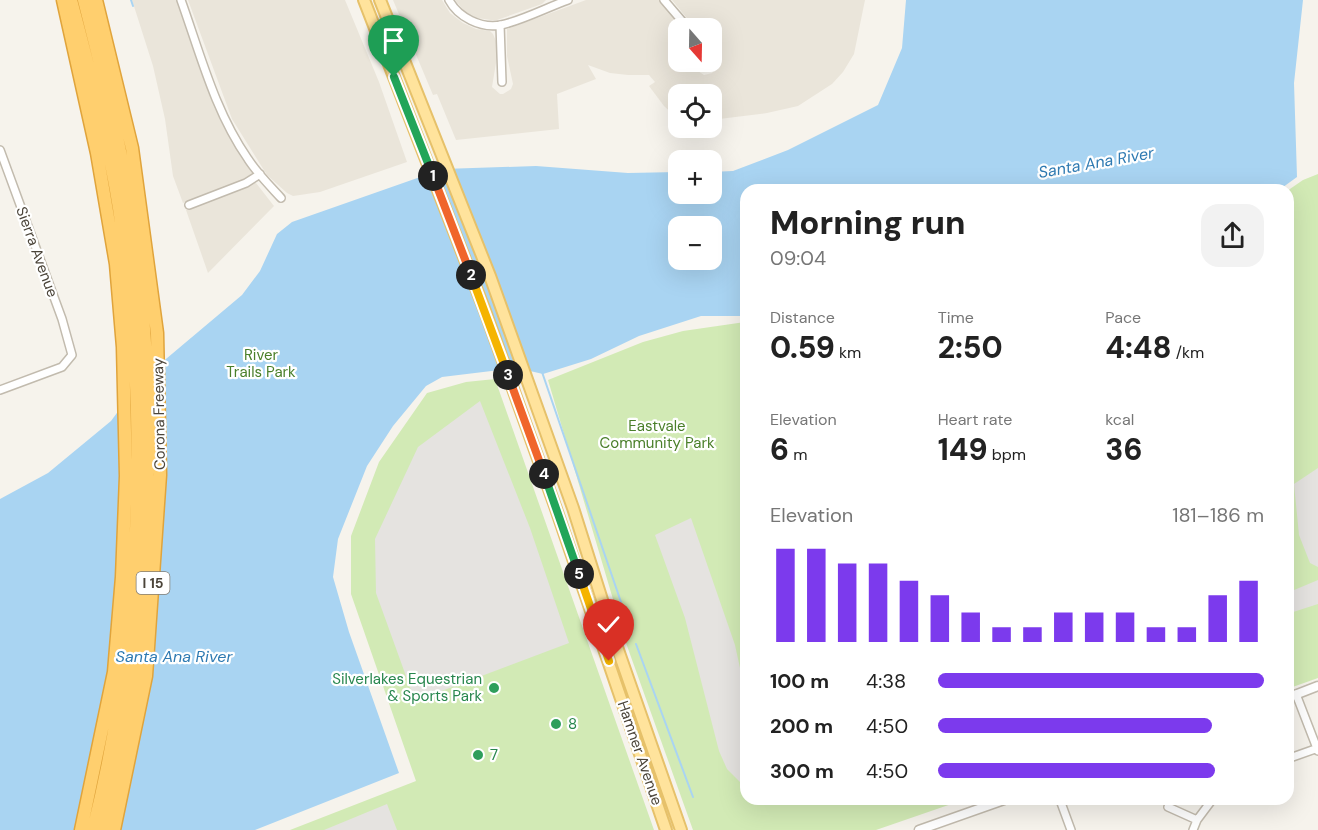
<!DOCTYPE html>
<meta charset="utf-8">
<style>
body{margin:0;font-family:"DM Sans",sans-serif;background:#f2f2f2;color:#222;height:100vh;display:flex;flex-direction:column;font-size:22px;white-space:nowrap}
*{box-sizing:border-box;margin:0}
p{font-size:20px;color:#767676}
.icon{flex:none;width:33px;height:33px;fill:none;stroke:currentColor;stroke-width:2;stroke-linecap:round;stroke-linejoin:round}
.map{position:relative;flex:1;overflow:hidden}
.details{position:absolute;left:740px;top:184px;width:554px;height:621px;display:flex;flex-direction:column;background:#fff;border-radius:18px;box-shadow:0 6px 24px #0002}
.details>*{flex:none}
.needle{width:39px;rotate:160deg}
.buttons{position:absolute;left:668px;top:18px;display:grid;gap:12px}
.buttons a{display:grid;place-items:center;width:54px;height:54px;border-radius:12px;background:#fff;box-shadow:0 6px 24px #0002;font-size:30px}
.pin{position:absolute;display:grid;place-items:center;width:51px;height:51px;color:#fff;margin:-62px -26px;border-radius:50% 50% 50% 0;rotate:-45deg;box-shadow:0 0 6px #0007}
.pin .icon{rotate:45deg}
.km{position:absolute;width:30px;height:30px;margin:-15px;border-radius:50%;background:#222;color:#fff;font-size:16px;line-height:30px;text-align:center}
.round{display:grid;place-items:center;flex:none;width:63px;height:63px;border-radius:18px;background:#f2f2f2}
.summary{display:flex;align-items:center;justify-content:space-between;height:102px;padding:0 30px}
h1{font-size:33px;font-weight:800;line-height:45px}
.metrics{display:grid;grid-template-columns:repeat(3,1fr);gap:9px;height:102px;padding:6px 30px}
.metrics div{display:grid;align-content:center}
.metrics b{font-size:30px;font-weight:800}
.metrics small{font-size:16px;font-weight:400}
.metrics p{font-size:16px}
.chart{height:168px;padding:12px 30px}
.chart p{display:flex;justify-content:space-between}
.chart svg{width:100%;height:108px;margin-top:6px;stroke:#7c3aed;stroke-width:6}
ul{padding:0 30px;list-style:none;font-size:20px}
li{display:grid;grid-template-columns:96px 72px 1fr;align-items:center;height:45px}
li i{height:15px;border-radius:8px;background:#7c3aed}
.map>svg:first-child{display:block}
</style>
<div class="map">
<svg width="1318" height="830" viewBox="0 0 1318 830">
<rect width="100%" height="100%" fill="#f6f3ec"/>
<path fill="#eae5da" d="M132,0H178L214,101L252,169L253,173L247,178L183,203L173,176L165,119L153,66Z
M188,0H345L379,82L407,162L320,192L293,196L287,193L267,175L232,119Z
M393,0H442L450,13L463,23L476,29L490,31L493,34L496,41L497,57L492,87L500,94H503L511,89L513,84L507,56V29L586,0H660L684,28H678V62H695L698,71L704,75L712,73L717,67V63L711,54V28H695L672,0H865L854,54L843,72L832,84L798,106L767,113L711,120V94H678V119L664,106L649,86L655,82L649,75H628L610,73L588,65L596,79L557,94L559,129L456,140L437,94L433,95Z
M455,0H546L542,4L497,20H491L477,18L466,13Z
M253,183H256L274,206L208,273L186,210Z"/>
<path fill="#d2eab5" d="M1318,174V678L1287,689V191L1303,180Z
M745,322L746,800H963L876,830H693L626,643L548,380L643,342L683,331Z
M495,379L654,830H290L416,781L351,594V536L379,462L427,393L466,382Z"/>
<path fill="#e5e3e0" d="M480,401L530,528L569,643L415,701L376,593L375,539L418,447Z
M1318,468V567L1310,563L1299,535L1294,484Z
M691,518L735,645L745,691V787L727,769L719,751L685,618L655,535Z
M1318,580V604L1287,614V593Z
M387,804L397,830H324Z"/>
<path fill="#a9d4f2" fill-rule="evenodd" d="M906,0H1303L1294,83L1297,177L1279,190H746L745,316H701L639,336L591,359L543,374L517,368L442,377L426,386L393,426L367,466L338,539L333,577L349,632L399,773L255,830H0V499L48,473L111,421L141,380L242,295L260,271L277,234L292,222L443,169L536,166L628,173L678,172V194H711V172L733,171L788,150L878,105L902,48ZM678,226H711V260H678Z"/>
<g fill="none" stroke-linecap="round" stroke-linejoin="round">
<path stroke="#a9d4f2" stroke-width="2" d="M131,0L133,6
M542,372L621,602
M636,644L693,797"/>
<defs>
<path id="minor" d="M181,0C200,53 215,112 248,159C257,173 270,186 281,198
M449,0C458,17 481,29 501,25C521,21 548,7 568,0
M664,0L688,28
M500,25L502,82
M704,62L705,63
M0,150L62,319L72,355L62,367L0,390
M189,205L246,183L260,174
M1296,694L1318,751
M1287,759L1318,748
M1060,800L1071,830
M1168,807L1197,820
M1193,830L1197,820L1212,800"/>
<path id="tertiary" d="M1287,698L1318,686
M919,830L1004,800"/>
<path id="primary" d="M364,0L485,311L555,506L666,830
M380,0L490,276L573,508L616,644L681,830"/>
<path id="motorway" d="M63,0L97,153L116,264L123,347L126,476L122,577L114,672L81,830
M71,0C89,69 108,138 119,208C150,412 143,630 93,830
M84,0C106,86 128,173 138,262C150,367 151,474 143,579C142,603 141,628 138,651C131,711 119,772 105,830
M96,0L132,148L157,333L160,475L146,676L114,830"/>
</defs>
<use href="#minor" stroke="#c2bbae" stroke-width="10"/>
<use href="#tertiary" stroke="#c2bbae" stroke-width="11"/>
<use href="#primary" stroke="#e6c16a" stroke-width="14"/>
<use href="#motorway" stroke="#e0a43c" stroke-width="15"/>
<use href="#minor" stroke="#fff" stroke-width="7"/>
<use href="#tertiary" stroke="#fff" stroke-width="8"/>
<use href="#primary" stroke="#ffe39c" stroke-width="10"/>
<use href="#motorway" stroke="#ffcf6e" stroke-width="12"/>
</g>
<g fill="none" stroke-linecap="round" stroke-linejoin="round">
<defs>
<path id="split-1" d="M394,77L433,176"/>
<path id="split-2" d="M433,176L471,275"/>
<path id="split-3" d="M471,275L508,375"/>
<path id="split-4" d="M508,375L544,474"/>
<path id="split-5" d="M544,474L579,574"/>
<path id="split-6" d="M579,574L609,661"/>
</defs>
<use href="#split-1" stroke="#fff" stroke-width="12"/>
<use href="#split-2" stroke="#fff" stroke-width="12"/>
<use href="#split-3" stroke="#fff" stroke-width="12"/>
<use href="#split-4" stroke="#fff" stroke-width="12"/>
<use href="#split-5" stroke="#fff" stroke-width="12"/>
<use href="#split-6" stroke="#fff" stroke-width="12"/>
<use href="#split-1" stroke="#22a559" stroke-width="8"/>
<use href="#split-2" stroke="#f0652b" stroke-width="8"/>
<use href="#split-3" stroke="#f5b400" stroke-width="8"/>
<use href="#split-4" stroke="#f0652b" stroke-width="8"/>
<use href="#split-5" stroke="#22a559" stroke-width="8"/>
<use href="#split-6" stroke="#f5b400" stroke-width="8"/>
</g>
<g fill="#2e9e5b" stroke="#fff" stroke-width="2">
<circle cx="494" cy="688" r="6"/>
<circle cx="556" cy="724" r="6"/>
<circle cx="478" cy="755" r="6"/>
</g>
<g text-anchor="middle" stroke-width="4.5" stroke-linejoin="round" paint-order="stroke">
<rect fill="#fff" stroke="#817c74" stroke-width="1.5" x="136.5" y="572" width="33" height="22" rx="4.5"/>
<g font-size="14" font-weight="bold" fill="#4b4439">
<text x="153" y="588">I 15</text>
</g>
<g font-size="15" fill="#4b4439" stroke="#fff">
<text transform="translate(37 252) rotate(70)" y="5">Sierra Avenue</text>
<text transform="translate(159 414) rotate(-91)" y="5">Corona Freeway</text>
<text transform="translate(640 753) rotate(71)" y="5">Hamner Avenue</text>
</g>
<g font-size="15" fill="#4a7f2a" stroke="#fff">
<text x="261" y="360">River<tspan x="261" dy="17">Trails Park</tspan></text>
<text x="657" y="431">Eastvale<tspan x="657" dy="17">Community Park</tspan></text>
</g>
<g font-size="15" fill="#27864d" stroke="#fff" text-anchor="start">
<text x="482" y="684" text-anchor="end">Silverlakes Equestrian<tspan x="482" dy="17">&amp; Sports Park</tspan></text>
<text x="568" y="729">8</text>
<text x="490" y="760">7</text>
</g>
<g font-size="16" font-style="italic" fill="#2e7ab2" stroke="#fff">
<text transform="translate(1096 162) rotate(-10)" y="6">Santa Ana River</text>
<text x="174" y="662">Santa Ana River</text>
</g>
</g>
</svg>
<div class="buttons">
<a><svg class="needle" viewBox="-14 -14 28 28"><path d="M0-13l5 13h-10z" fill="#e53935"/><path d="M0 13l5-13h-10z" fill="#767676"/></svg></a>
<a><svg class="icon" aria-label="locate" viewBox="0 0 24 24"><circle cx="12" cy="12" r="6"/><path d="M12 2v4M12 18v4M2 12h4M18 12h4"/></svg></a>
<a>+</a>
<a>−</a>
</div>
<div class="pin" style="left:394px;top:77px;background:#1e9e55"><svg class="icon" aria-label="arrive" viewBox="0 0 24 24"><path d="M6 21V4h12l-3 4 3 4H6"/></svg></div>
<div class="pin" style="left:609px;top:661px;background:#d93025"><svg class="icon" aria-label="check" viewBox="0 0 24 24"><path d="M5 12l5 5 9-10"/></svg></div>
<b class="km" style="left:433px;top:176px">1</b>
<b class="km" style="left:471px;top:275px">2</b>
<b class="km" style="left:508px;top:375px">3</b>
<b class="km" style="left:544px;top:474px">4</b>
<b class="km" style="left:579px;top:574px">5</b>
<section class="details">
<div class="summary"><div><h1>Morning run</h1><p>09:04</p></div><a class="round"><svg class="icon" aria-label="share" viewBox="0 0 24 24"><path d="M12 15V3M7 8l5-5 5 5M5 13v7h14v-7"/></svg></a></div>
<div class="metrics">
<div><p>Distance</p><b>0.59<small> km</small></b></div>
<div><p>Time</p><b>2:50</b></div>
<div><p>Pace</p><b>4:48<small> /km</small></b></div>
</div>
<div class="metrics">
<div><p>Elevation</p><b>6<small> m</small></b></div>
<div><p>Heart rate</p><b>149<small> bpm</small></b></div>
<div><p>kcal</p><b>36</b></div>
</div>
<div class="chart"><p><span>Elevation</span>181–186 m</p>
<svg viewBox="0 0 160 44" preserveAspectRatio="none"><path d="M5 44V6M15 44V6M25 44V12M35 44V12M45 44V19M55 44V25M65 44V32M75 44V38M85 44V38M95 44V32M105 44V32M115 44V32M125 44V38M135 44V38M145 44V25M155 44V19"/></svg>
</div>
<ul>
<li><b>100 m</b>4:38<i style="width:100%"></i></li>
<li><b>200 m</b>4:50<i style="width:84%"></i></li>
<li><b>300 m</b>4:50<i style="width:85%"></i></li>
</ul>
</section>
</div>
